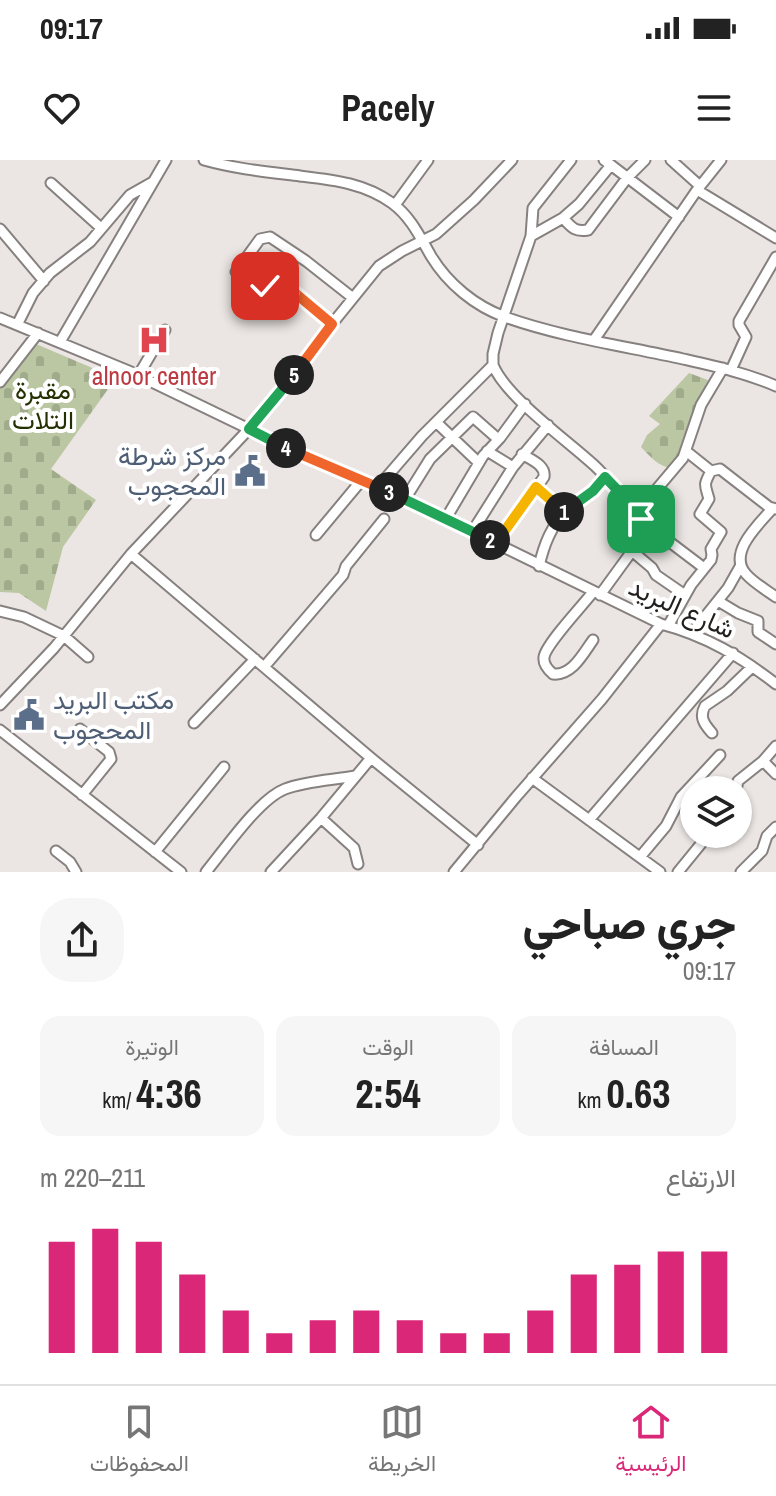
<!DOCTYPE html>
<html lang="ar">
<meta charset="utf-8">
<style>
body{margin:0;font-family:"Archivo Narrow",Vazirmatn,sans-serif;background:#f6f6f6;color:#222;direction:rtl;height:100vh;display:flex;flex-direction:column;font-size:30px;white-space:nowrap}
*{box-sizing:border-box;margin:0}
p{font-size:26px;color:#767676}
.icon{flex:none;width:44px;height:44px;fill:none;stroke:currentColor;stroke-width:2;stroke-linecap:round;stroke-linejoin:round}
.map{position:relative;height:712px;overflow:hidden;direction:ltr}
.sheet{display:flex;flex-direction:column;background:#fff;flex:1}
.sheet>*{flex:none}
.fabs{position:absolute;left:680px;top:616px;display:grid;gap:16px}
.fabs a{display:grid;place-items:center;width:72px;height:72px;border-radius:50%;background:#fff;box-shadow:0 2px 6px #0004;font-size:40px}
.pin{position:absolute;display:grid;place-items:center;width:68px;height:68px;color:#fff;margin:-34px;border-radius:16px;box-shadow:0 4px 12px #0006}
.km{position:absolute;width:40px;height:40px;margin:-20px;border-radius:50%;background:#222;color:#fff;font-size:22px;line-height:40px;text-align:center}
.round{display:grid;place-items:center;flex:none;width:84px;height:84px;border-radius:32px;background:#f6f6f6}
.head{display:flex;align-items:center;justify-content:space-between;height:136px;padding:0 40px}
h1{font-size:44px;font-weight:800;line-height:60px}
.figures{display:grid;grid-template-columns:repeat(3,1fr);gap:12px;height:136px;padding:8px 40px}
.figures div{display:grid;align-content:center;border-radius:20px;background:#f6f6f6;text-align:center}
.figures b{font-size:40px;font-weight:800}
.figures small{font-size:22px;font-weight:400}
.figures p{font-size:22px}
.chart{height:224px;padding:16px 40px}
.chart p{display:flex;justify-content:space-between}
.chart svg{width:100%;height:144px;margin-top:8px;stroke:#db2777;stroke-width:6}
.status{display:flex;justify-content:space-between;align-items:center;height:56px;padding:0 40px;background:#fff;direction:ltr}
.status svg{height:22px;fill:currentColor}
header{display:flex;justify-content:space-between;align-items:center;height:104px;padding:0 40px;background:#fff;font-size:36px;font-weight:800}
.tabs{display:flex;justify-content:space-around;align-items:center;height:112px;border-top:2px solid #e0e0e0;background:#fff;font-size:22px;color:#767676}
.tabs a{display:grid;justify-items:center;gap:4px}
.tabs .active{color:#db2777}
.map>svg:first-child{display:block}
</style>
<div class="status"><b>09:17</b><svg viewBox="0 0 49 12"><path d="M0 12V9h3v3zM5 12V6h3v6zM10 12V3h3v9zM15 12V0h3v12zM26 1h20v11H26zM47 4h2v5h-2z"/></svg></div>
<header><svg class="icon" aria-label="menu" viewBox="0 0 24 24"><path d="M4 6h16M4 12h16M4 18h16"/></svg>Pacely<svg class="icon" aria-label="heart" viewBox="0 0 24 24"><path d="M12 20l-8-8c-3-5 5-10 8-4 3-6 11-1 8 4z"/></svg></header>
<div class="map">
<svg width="776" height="712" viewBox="0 0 776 712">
<defs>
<pattern id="cemetery-stones" width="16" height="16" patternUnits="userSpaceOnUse" patternTransform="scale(2)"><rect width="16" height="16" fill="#bac7a2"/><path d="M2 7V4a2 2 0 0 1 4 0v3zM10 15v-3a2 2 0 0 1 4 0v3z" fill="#a0ab8b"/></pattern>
</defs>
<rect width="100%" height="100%" fill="#ebe6e4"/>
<path fill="url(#cemetery-stones)" d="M36,184L116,218L51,309L96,340L63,387L46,451L19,433L0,432V229Z
M689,213L708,220L691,258L686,288L672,308C658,307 650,296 641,287L647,275L660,264L649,256Z"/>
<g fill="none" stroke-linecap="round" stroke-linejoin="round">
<defs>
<path id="minor" d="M204,0C236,9 268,12 300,16C334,20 364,23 392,43C411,57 420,77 431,96C448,124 475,146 505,157C561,177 624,186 683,199C714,206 746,213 776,226
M671,0L700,26
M611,5L679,57
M51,23L101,68
M697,30L776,78
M395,45L428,0
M563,58C572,68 575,72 588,70L627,18L645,0
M0,69L44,121
M531,76L533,48L571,0
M236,112L260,79L270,77L306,101L353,138
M265,126L274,122H280L332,164
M0,158L131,212L249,269L281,286L405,339L661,464C706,476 740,496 776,524
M17,165L33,133L50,113L90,82L130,35L153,22
M594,180L697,30L721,0
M60,182L166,0
M493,205C506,237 568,281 595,306C610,320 622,340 640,349L683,298L701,245L723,208
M731,210L746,177L739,165V161L776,97
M138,216L165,170
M0,222L38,173
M436,262L479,303
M487,291L513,307
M686,291L711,311L720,309L769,347L776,349
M378,327L422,276L493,205V194L498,173L531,76L563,58L579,44L611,5L604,0
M536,327L565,352
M405,339L430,299L473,257L498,279
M772,349C759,364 727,393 746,414C754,423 766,430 776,437
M639,351L642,361L704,408
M445,360L483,296L500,278L525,244
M472,372L513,307L548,265
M316,375L361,321
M496,383L544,317C546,305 531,300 522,294
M632,391L652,408L656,415L685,435
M131,394L371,598L478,685
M539,406C544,385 551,365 568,350C581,339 595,332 605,317
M593,432C583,445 546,484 544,497C543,504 547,509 553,514C572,516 583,494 593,480
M600,435L632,391L623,379L640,356
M718,441L738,453L758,461V472L776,484
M0,451L24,457L64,476L88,497
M668,466L691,425L711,400L712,395L711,389L721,372L700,354L709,339C705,324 703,326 711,311
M692,473L728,428L741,405
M264,507L343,415L346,406L384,359
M0,545L54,488L131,394L249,269L291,218L332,164L379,106L402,91L436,74L474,40L512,0
M194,563L255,499
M80,569L109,592L111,599L82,635
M0,570L181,712
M712,573C704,564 699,557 705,546L727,531L752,507
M763,601L776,614
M532,618L660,712
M736,630L738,621L763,601L776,586
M321,658L354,688L358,704
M589,660L733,493
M56,691L70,702L76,712
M155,692L224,607
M640,697L666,666L681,637L720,595
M206,712C225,689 259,639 285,629C306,621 333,620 355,616
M271,712L321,658L371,598
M454,712L516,637L602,539L661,464
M678,712L709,674
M741,712L762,691L767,676L776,667"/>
</defs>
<use href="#minor" stroke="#86817f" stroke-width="13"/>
<use href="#minor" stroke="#fff" stroke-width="9"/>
</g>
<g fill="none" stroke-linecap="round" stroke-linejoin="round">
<defs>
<path id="split-1" d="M564,352L593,331L605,317L626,339L639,349L641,359"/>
<path id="split-2" d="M490,380L496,383L536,327L564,352"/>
<path id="split-3" d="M389,332L490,380"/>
<path id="split-4" d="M286,288L389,332"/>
<path id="split-5" d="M286,288L249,269L294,215"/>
<path id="split-6" d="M294,215L332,164L295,133"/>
<path id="split-7" d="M265,126C278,118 285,125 295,133"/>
</defs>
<use href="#split-1" stroke="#fff" stroke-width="16"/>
<use href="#split-2" stroke="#fff" stroke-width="16"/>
<use href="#split-3" stroke="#fff" stroke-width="16"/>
<use href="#split-4" stroke="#fff" stroke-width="16"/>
<use href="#split-5" stroke="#fff" stroke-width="16"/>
<use href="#split-6" stroke="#fff" stroke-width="16"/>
<use href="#split-7" stroke="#fff" stroke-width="16"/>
<use href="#split-1" stroke="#22a559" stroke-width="10"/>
<use href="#split-2" stroke="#f5b400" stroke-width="10"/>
<use href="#split-3" stroke="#22a559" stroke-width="10"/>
<use href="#split-4" stroke="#f0652b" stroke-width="10"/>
<use href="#split-5" stroke="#22a559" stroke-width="10"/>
<use href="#split-6" stroke="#f0652b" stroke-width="10"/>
<use href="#split-7" stroke="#f5b400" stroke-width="10"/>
</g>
<defs>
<symbol id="hospital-bare" viewBox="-9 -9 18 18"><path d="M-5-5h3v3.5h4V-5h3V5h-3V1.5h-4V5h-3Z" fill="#e0444e" stroke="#fff" stroke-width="2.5" paint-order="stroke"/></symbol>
<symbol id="civic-bare" viewBox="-9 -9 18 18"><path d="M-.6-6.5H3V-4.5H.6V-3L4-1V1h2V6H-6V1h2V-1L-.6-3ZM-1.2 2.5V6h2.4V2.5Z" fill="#5c6f8a" stroke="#fff" stroke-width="2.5" paint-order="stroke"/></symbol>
</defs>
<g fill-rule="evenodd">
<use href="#hospital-bare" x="132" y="158" width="44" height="44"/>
<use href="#civic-bare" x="228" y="289" width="44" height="44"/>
<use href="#civic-bare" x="7" y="533" width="44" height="44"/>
</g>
<g text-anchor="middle" stroke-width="8" stroke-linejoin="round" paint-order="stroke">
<g font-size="26" fill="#be3a42" stroke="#fff">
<text x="154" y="225">alnoor center</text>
</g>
<g font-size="26" fill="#253002" stroke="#fff">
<text x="43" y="239">مقبرة<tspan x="43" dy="30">التلات</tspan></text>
</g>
<g font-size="26" fill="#4e5e75" stroke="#fff" text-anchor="end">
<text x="226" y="305">مركز شرطة<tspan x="226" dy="30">المحجوب</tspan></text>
<text x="53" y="549" text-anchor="start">مكتب البريد<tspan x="53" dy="30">المحجوب</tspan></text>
</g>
<g font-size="26" fill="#22201f" stroke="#fff">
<text transform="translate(682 448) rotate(24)" y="9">شارع البريد</text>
</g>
</g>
</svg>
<div class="fabs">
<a><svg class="icon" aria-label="layers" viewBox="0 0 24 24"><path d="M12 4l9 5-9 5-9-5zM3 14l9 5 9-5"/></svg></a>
</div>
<div class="pin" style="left:641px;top:359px;background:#1e9e55"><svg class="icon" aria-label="arrive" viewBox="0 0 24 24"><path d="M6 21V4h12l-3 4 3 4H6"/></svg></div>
<div class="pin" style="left:265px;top:126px;background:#d93025"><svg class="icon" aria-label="check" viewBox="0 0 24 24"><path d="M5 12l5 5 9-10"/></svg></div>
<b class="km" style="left:564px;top:352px">1</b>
<b class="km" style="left:490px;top:380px">2</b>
<b class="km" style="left:389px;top:332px">3</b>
<b class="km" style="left:286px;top:288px">4</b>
<b class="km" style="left:294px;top:215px">5</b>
</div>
<section class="sheet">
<div class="head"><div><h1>جري صباحي</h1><p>09:17</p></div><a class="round"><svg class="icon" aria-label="share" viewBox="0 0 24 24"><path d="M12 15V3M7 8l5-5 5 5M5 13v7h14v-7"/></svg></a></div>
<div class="figures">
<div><p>المسافة</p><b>0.63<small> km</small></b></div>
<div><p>الوقت</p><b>2:54</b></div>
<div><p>الوتيرة</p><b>4:36<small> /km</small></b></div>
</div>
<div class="chart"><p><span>الارتفاع</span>211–220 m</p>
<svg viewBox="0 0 160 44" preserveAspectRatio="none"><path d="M5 44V10M15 44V6M25 44V10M35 44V20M45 44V31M55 44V38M65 44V34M75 44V31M85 44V34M95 44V38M105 44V38M115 44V31M125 44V20M135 44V17M145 44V13M155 44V13"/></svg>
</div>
</section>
<nav class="tabs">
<a class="active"><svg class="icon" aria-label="home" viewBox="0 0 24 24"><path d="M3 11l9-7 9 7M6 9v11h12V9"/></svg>الرئيسية</a>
<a><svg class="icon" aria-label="map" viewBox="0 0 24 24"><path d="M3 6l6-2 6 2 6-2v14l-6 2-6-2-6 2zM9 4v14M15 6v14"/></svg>الخريطة</a>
<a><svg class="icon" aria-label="saved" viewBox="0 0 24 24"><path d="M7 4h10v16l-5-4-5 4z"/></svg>المحفوظات</a>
</nav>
